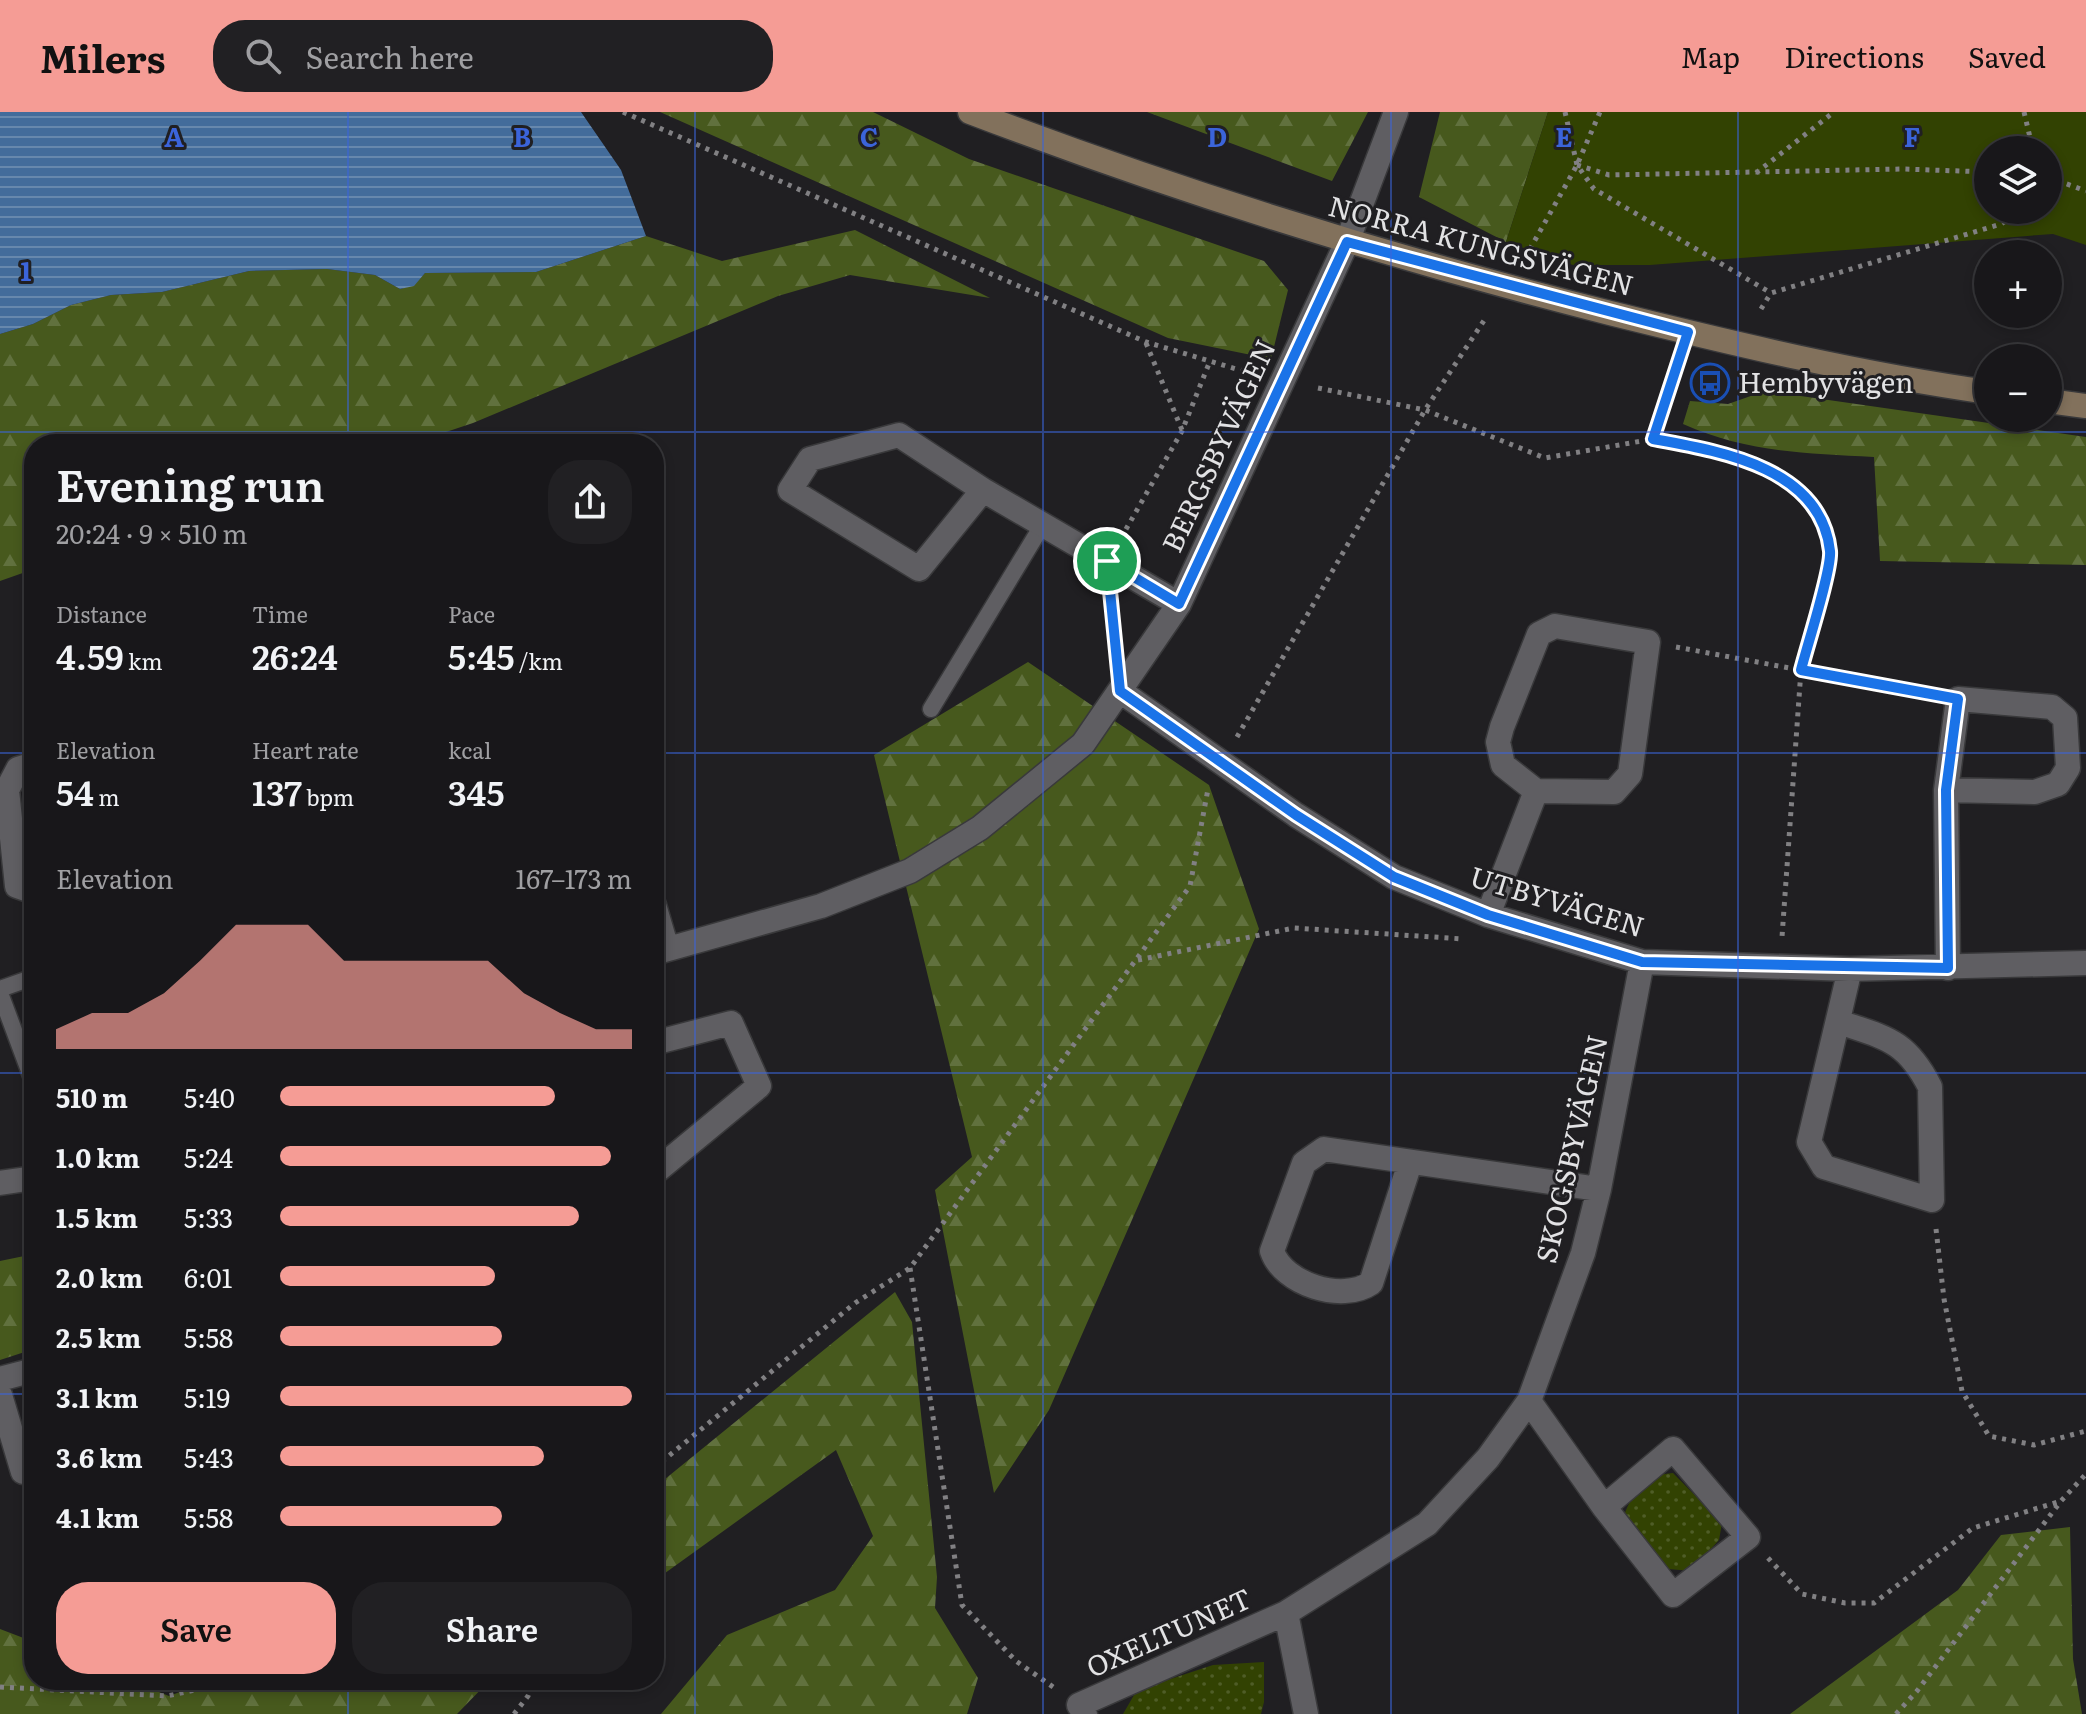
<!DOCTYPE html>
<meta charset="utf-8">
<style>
body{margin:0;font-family:Literata,serif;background:#212023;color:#f1f3f6;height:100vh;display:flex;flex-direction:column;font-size:30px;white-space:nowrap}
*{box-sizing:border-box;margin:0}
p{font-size:26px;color:#9f9fa2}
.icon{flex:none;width:44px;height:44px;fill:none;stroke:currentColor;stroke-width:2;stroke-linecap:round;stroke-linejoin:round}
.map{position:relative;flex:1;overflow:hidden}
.panel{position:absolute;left:24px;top:322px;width:640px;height:1256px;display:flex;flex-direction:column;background:#18171a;border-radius:32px;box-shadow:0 4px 12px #0003,0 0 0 2px #363639}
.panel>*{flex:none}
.buttons{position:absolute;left:1974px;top:24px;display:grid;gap:16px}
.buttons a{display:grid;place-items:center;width:88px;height:88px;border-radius:50%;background:#18171a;box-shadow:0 4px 12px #0003,0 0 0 2px #363639;font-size:40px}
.pin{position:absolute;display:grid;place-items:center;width:68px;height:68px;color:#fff;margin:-34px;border:4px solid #fff;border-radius:50%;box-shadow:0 2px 8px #0007}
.round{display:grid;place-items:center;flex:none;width:84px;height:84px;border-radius:32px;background:#212023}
.headline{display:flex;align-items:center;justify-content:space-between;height:136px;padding:0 32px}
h1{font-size:44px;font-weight:600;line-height:60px}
.stats{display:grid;grid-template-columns:repeat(3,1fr);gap:12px;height:136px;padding:8px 32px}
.stats div{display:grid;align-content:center}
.stats b{font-size:34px;font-weight:600}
.stats small{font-size:22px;font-weight:400}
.stats p{font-size:22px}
.chart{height:224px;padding:16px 32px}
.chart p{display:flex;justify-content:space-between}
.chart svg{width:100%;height:144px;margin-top:8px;fill:#f59c95;opacity:.7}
.action{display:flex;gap:16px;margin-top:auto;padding:16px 32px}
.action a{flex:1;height:92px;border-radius:32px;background:#f59c95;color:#111;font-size:32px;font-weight:600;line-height:92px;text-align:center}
.action a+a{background:#212023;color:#f1f3f6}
ul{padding:0 32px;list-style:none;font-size:26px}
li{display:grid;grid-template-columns:128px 96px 1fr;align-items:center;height:60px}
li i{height:20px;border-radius:10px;background:#f59c95}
header{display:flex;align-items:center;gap:48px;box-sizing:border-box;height:112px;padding:0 40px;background:#f59c95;color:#111}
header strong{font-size:38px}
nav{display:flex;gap:44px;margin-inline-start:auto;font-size:28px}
.search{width:560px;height:72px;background:#212023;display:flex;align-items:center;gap:20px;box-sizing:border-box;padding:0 28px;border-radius:32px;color:#9f9fa2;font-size:30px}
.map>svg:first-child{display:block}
</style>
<header>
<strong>Milers</strong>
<div class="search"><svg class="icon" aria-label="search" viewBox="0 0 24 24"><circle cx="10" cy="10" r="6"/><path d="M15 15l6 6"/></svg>Search here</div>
<nav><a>Map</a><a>Directions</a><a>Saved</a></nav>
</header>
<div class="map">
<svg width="2086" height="1602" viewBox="0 0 2086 1602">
<defs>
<pattern id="grass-dots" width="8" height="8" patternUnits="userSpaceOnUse" patternTransform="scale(2)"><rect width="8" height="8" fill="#324202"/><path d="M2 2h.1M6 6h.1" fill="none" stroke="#4f5d27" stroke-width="1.8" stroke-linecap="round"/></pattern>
<pattern id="forest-firs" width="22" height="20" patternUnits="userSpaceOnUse" patternTransform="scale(2)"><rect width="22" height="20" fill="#47591d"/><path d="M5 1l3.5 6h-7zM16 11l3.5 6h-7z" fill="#61713e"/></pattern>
<pattern id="water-rules" width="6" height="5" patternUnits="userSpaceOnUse" patternTransform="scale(2)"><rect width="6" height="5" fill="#436c9b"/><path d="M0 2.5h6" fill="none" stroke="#6788ad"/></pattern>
</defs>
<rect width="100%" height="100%" fill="#201f22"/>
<path fill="url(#grass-dots)" d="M1673,1361L1722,1411L1719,1428L1691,1459L1669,1457L1624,1404C1632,1380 1647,1362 1673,1361Z
M1264,1550V1590L1261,1602H1123L1137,1578L1213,1553Z"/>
<path fill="url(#forest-firs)" d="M660,0H873L969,47L1264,149L1288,178L1271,247L1168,226Z
M1147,0H1368L1332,69Z
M1440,0H1548L1506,130L1419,85Z
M855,118L990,186L850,163L778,184L473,311L410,332H34V457L0,469V222L33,212L71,193L111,183L162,180L249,159L327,157L375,163L400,177L414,173L425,161L536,160L646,124L722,149Z
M1765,279L2086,325V453L1880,449L1874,345C1805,341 1748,341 1683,312L1690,289L1728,292Z
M1028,550L1209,673L1259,817L1049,1298L994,1381L935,1078L972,1045L874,643Z
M34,1142V1237L0,1248V1149Z
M895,1180L912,1210L937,1465L935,1496L978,1566L967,1602H661L727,1523L835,1478L873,1424L836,1338L654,1469V1376Z
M2070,1415L2073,1547L2082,1602H1790L1958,1478L2001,1423Z
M0,1517L34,1530V1568H129L169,1584L212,1568H490L457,1602H0Z"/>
<path fill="#324202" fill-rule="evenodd" d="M1548,0H2086V133L2053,122L1650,153H1573L1506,130ZM2048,38V98H1988V38Z"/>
<path fill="url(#water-rules)" d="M0,0H581L621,58L646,124L536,160L425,161L414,174L400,177L375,163L327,157L249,159L162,180L111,183L71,193L33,212L0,222Z"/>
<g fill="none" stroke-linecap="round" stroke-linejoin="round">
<defs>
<path id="lane" d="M931,597L1043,412
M0,877L34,865
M0,881L31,964L34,962"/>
<path id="street" d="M899,323L983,378L919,457L790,378L810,347Z
M983,378L1179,492
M1120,579L1296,703L1394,765L1488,803L1642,850L1850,857L2086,851
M34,652L18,657L7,678L17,774L34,780
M1946,678L2035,680L2058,672L2068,656L2065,606L2052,595L1958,587L1946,678L1948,856
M654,793L667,837
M1488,803L1536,679L1503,653L1498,630L1502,615L1539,522L1555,514L1648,530L1630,662L1614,680L1536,679
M654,841L821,794L910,759L980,716L1083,632L1179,492L1347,130L1396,0
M1839,910C1886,926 1906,928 1930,975L1932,1088L1824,1055L1809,1030L1850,857
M654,931L731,911L759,974L654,1061
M1410,1051L1371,1171C1342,1191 1283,1172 1272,1139L1304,1051L1324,1037L1599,1077
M0,1071L34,1066
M0,1267L34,1258
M0,1283L23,1360H34
M1529,1289L1604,1395L1673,1483L1748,1425L1673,1337L1604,1395
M1286,1501L1306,1602
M1085,1602L1079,1593L1286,1501L1427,1412L1488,1346L1529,1289L1583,1141L1599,1077L1642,850"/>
<path id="secondary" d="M970,0C1180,80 1392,146 1610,201C1735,232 1860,262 1988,280
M2048,289L2086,294"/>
</defs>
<use href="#lane" stroke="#39393b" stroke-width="19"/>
<use href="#street" stroke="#39393b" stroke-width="27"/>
<use href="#secondary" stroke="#39393b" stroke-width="27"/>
<path stroke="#818083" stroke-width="5" stroke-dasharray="4 6" stroke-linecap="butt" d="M623,0L1146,230L1253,262
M1565,0L1577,53L1594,77L1771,181
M2024,0L2033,38
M1577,53L1609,63L1902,57L1988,60
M1756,61L1834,0
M2048,65L2086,79
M1525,146L1577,53L1600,0
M1761,197L1771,181L2001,112L2023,98
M1146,231L1182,318
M1318,276L1425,298L1545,346L1653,327L1726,340L1790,370L1819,401L1830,441L1801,558L1782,825
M1653,327L1679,248
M1121,426L1182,319L1210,249
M1111,488L1115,530
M1676,535L1930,582
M1237,625L1425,298L1485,207
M1138,848L1294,816L1464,827
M1936,1117L1944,1187L1962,1279L1989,1324L2034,1333L2086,1319
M910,1156L962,1493L1016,1549L1056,1577
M654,1356L855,1191L910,1156L1190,774L1208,677
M1768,1446L1802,1482L1845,1491H1874L1973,1416L2061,1389
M0,1575L167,1584L242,1568
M514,1602L528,1584L534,1568
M1896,1602L1917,1579L2061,1389L2086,1362"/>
<use href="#lane" stroke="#5f5e62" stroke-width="16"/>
<use href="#street" stroke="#5f5e62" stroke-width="24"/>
<use href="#secondary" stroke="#82715c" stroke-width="24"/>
</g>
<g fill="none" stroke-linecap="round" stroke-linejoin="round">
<defs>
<path id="route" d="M1347,130L1688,220L1653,327C1719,339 1821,355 1830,439C1832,457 1807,534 1801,558L1958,587L1946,678L1948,856L1642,850L1488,803L1394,765L1296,703L1120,579L1107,449L1179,492Z"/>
</defs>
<use href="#route" stroke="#fff" stroke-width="16"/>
<use href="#route" stroke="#1a73e8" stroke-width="10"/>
</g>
<path fill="none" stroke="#3b64da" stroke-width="2" stroke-opacity="0.55" d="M348,0V332M695,0V1602M1043,0V1602M1391,0V1602M1738,0V1602M0,320H2086M0,641H34M654,641H2086M0,961H34M654,961H2086M0,1282H34M654,1282H2086M348,1568V1602"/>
<defs>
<symbol id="bus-ring" viewBox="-11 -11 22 22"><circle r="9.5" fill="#201f22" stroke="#1a4fb4" stroke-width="1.5"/><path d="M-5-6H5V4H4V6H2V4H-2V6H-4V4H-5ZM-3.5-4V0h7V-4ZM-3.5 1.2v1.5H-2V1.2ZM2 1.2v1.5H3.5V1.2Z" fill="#1a4fb4"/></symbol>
</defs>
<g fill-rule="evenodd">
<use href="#bus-ring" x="1688" y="249" width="44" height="44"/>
</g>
<g text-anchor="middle" stroke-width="6" stroke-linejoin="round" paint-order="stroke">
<g font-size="28" fill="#e2e2e4" stroke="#201f22">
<text transform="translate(1481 134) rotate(15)" y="10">NORRA KUNGSVÄGEN</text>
<text transform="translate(1219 334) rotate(-65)" y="10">BERGSBYVÄGEN</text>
<text transform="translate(1557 790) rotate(17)" y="10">UTBYVÄGEN</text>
<text transform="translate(1572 1037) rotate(-77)" y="10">SKOGSBYVÄGEN</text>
<text transform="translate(1169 1521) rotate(-24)" y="10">OXELTUNET</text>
</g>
<g font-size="28" fill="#e2e2e4" stroke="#201f22" text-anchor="start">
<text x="1738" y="281">Hembyvägen</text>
</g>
</g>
<g font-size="26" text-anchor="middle" font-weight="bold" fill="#3b64da" stroke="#201f22" stroke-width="6" stroke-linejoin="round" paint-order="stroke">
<text x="174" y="35">A</text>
<text x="522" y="35">B</text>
<text x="869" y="35">C</text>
<text x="1217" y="35">D</text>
<text x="1564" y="35">E</text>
<text x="1912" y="35">F</text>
<text x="26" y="169">1</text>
</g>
</svg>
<div class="buttons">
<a><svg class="icon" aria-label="layers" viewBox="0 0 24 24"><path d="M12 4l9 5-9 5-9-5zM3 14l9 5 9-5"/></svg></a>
<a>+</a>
<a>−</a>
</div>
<div class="pin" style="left:1107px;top:449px;background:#1e9e55"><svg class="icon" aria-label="arrive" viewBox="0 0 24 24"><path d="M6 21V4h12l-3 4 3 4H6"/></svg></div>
<section class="panel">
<div class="headline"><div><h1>Evening run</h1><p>20:24 · 9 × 510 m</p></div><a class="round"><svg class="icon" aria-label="share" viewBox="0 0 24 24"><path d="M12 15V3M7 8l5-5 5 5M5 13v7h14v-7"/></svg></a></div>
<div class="stats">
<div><p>Distance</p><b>4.59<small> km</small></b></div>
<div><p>Time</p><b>26:24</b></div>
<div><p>Pace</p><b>5:45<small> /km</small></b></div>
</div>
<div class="stats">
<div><p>Elevation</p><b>54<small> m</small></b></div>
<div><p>Heart rate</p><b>137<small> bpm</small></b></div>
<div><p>kcal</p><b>345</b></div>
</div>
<div class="chart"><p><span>Elevation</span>167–173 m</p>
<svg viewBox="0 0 160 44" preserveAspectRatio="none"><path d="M0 44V38L10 33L20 33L30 27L40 17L50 6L60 6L70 6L80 17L90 17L100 17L110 17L120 17L130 27L140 33L150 38L160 38V44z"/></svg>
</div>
<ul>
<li><b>510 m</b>5:40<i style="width:78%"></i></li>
<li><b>1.0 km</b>5:24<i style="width:94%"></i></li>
<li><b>1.5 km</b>5:33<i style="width:85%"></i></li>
<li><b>2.0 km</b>6:01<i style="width:61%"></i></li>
<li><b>2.5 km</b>5:58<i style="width:63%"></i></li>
<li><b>3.1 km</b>5:19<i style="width:100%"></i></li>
<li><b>3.6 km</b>5:43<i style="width:75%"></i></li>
<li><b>4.1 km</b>5:58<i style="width:63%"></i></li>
</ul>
<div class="action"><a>Save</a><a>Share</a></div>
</section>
</div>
